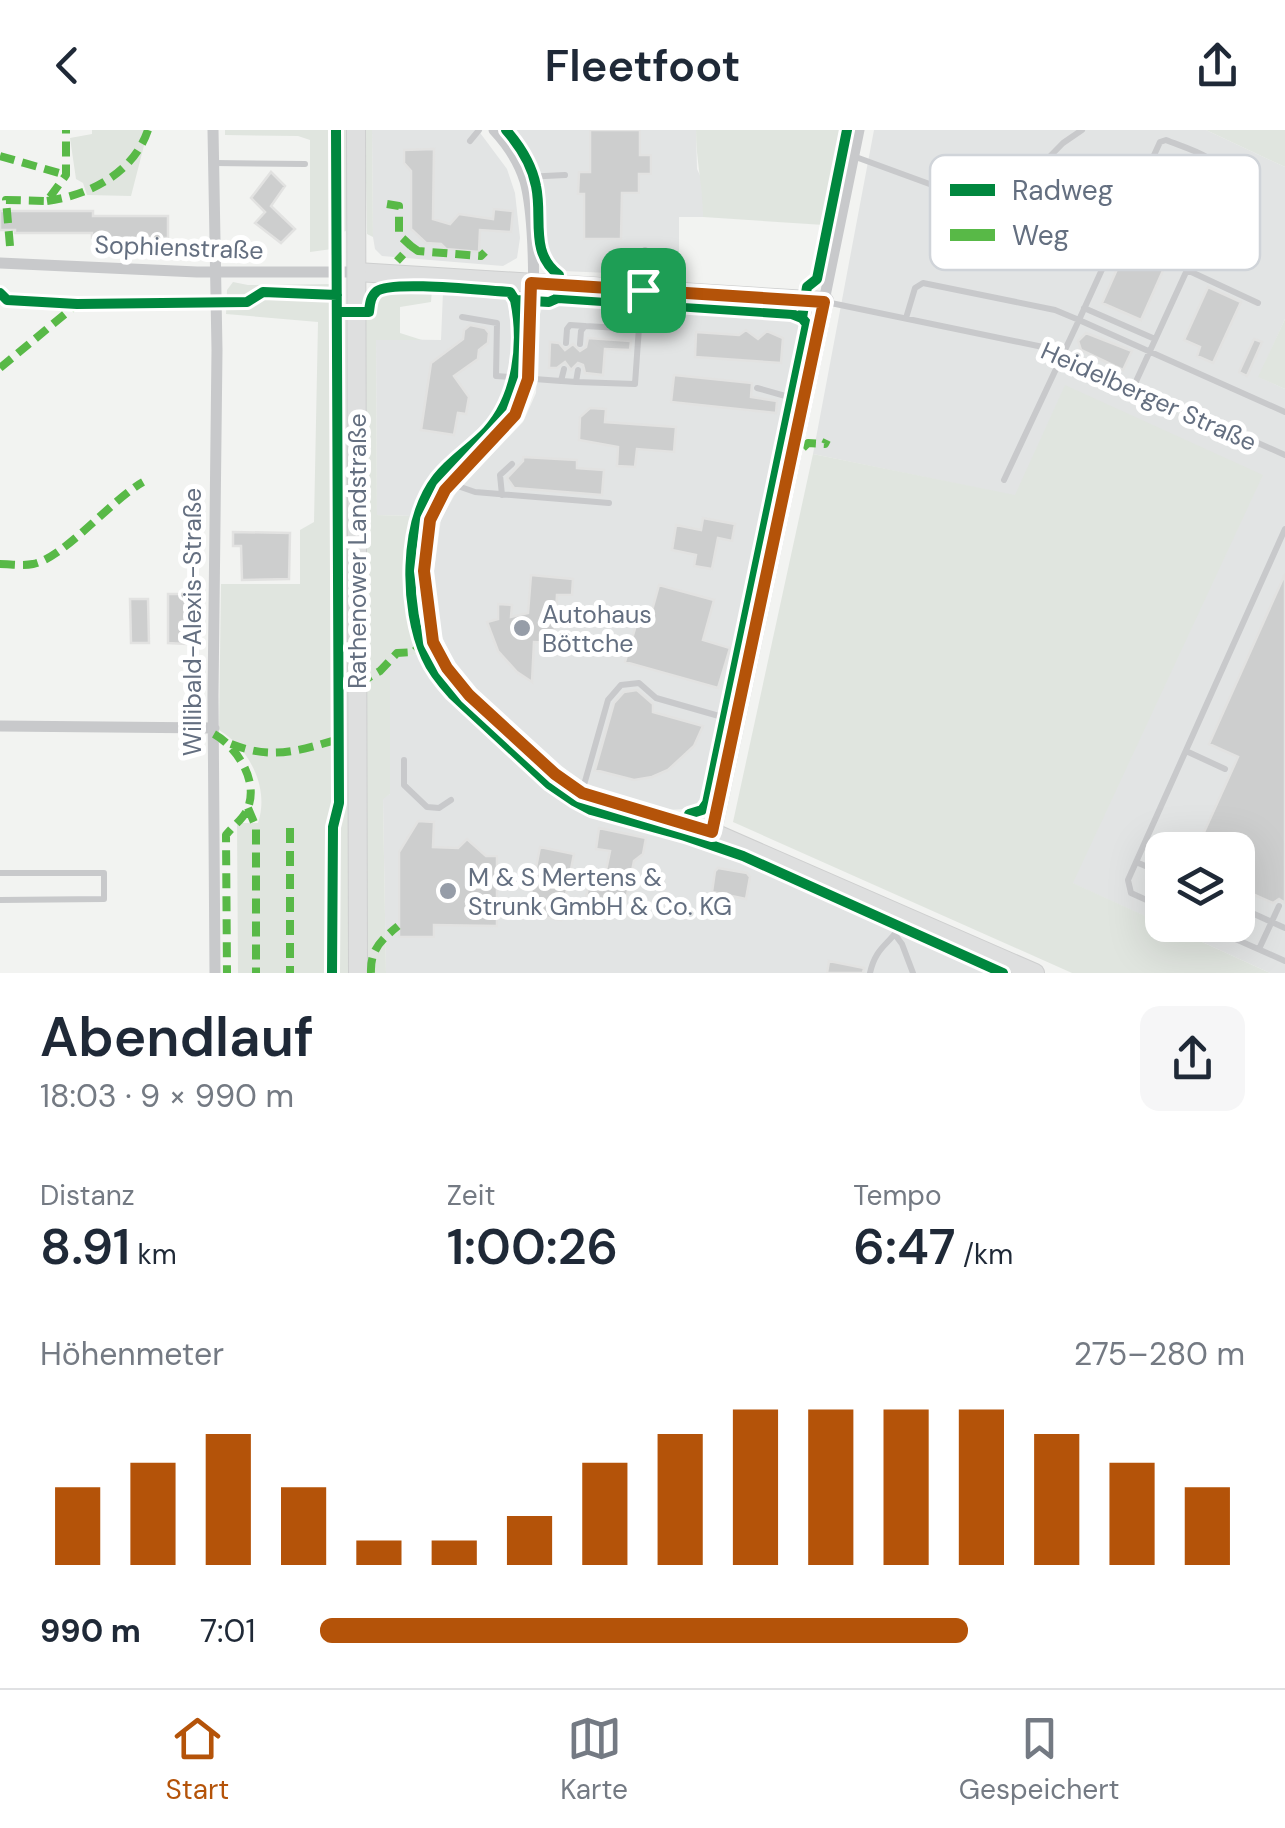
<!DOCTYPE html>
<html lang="de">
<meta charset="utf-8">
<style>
body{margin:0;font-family:"DM Sans",sans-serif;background:#f6f6f7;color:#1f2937;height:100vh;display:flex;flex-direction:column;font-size:38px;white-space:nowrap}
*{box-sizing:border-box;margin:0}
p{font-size:32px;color:#747a83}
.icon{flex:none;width:55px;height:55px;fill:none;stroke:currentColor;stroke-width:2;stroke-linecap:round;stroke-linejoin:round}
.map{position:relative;height:843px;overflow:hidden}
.side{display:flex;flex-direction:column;background:#fff;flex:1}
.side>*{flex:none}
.tools{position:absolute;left:1145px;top:702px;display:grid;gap:20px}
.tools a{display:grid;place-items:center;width:110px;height:110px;border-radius:20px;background:#fff;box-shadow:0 10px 40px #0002;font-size:50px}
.pin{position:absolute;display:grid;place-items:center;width:85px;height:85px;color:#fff;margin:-42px;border-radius:20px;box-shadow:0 5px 15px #0006}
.round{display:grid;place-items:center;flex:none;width:105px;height:105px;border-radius:20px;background:#f6f6f7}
.head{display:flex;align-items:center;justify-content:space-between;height:170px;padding:0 40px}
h1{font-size:55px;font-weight:600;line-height:75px}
.figures{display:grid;grid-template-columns:repeat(3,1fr);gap:15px;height:170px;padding:10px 40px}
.figures div{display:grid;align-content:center}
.figures b{font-size:50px;font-weight:600}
.figures small{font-size:28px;font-weight:400}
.figures p{font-size:28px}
.chart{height:280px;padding:20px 40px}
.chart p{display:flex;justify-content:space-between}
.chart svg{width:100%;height:180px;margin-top:10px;stroke:#b45309;stroke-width:6}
ul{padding:0 40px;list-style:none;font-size:32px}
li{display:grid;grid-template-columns:160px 120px 1fr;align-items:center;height:75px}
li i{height:25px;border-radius:12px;background:#b45309}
header{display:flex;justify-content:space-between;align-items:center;height:130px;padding:0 40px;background:#fff;font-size:45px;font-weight:600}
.dock{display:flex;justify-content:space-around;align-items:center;height:140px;border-top:2px solid #e0e1e3;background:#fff;font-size:28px;color:#747a83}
.dock a{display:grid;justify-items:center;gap:5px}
.dock .current{color:#b45309}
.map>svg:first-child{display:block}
</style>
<header><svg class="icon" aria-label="back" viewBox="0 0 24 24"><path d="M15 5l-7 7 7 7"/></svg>Fleetfoot<svg class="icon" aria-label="share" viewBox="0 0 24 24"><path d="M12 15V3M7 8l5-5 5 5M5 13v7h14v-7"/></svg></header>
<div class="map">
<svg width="1285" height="843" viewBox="0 0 1285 843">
<rect width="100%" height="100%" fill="#f2f3f1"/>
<path fill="#e2e4e4" d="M372,0H478L507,39L515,63L520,108L517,128L503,136L382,126L375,119L373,107Z
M509,0H696L697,39L703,52V87H679V146L563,141L548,129L544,121L543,82L535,41Z
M874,0H1206L1285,37V189L1259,247L1285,259V843H1270L1165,795H1238V720H1162V794L1072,753L1262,345L1016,366L813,324Z
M443,162L506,164L512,170L515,186L510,255L493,289L435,345L415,386L377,385L376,209L441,210Z
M559,170L794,187L799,191L802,202L704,672L698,678L668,680L609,664L574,647L472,556L452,530L441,504L433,448L441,389L457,361L523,292L536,263L540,184L542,178Z
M421,524L449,564L544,653L573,674L589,682L685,709L735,727L996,843H386L383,668L390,664V532L395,527Z"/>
<path fill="#e0e5df" d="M92,0H148L131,66L87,65L83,53L76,49L70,8L92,4Z
M225,0H349L346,101L335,104L332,119L310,122V10L298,6L225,5Z
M365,0H372L373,107L367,104Z
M696,0H844L824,95L703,87C703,57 696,31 696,0Z
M1206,0H1285V37Z
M233,152L248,155L333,154L327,168L333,170L334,187H350L352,392L348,843H238L237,693H258C270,658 249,618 219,600L221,454H300V400L314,392L318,192L226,184L227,160Z
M397,158L432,159L431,172L400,177V203L422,210H376L377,385L415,386C404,429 406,482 421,524L396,527L390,532V664L383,669L386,843H367L365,185L372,184C375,166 380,163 397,158Z
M1285,189V259L1258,247Z
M1065,255L1263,345L1073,753L1270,843H1072L733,692L813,324L1015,365Z"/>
<path fill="#cdcece" stroke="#e2e2e1" stroke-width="2.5" d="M590,0H640V25H651V44H639V63H622L621,109H584V64H578L579,42H590Z
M434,19L433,89L450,94L459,84L493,89L494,79L513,81L511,102L480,100L479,122L446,119L441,114L426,113L411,99V41L404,33V20Z
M271,42L285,56L271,76L295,99L281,113L255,93L265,82L251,68Z
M0,81H93V86H168V108H92V103H15V100H0Z
M1130,110L1169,127L1141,190L1102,173Z
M1208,157L1241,172L1213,233L1197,226L1200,217L1184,210Z
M470,195L485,198L489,203L488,213L479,220L478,229L454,246L469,267L466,284L458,283L454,305L421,300L431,233L463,209L464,200Z
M746,200L758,209L767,201L783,208L781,233L695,227L696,202L739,205Z
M1086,203L1132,221L1123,240L1081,220L1078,211Z
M588,208L631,211L630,220L605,219L603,245L585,243L583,235L578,233L571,240L565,232L557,238H549L550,212L559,213L565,220L573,214L580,221L586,217Z
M1254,209L1262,212L1247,246L1239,242Z
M674,245L752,253L751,267L777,271L776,283L671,272Z
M590,278L606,279L605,292L676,297L674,322L637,319L635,337L617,336L618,317L579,310L580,287Z
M523,327L577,330V338L604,340L602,365L514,358L507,348L523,331Z
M703,388L735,394L732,411L718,408L712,439L694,436L696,425L672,420L676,395L701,400Z
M233,402L290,403L289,449L242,450L241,416H233Z
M1285,444V773L1279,769L1273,773L1248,762L1244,772H1238V720H1196L1238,627L1209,614Z
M531,445L573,449L572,465H557L554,513L534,512L532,552L517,542L498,521L487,492L498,489V474L512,475L511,487L528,483Z
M659,455L714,470L703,510L730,518L718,558L625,532L637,492L648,495Z
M168,464H186V514L168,513Z
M130,469H148L149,513H131Z
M637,560L653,574V582L703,596L694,616L668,640L652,647L634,650L595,640L614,573L624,562Z
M418,691L434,692L433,717L458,718L467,709L486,726H497V796L434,795V807H399V722Z
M599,698L646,708L643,724L634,731L625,775L631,776L629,786L598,781L597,788L582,785L588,758L602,760L610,721L596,719Z
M540,717L574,724L561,790L527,784Z
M718,738L747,743L750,747L746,769L712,762L715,741Z
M829,831L864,838L863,843H827Z"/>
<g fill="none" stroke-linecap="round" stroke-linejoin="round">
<defs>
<path id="secondary" d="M357,142L824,171L712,702L1035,843"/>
<path id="primary" d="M356,0L358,843"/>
</defs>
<use href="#secondary" stroke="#cecfcf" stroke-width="20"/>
<use href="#primary" stroke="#cecfcf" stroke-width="20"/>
<path stroke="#c8c9cb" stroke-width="6" d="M470,11L479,0
M853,26L965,67L1016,61L1063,13L1082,0
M214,33L305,34
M525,47L565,45
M826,172L1043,217L1285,325
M1084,178L1155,209
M462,187L497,193L496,246L561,251L564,239
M906,188L915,158L923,153L1055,180L1079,190L1160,12L1166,10C1188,19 1220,26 1227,51L1187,140
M566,213L567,199L570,195L585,196
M580,214L581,201L585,196L637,199L645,120
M562,251L576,252L578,240
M576,252L635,254L639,197
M757,258L803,271
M1133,258L1187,140L1258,173
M1004,350L1079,190L1285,282
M452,354L475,362L609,373
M502,365L500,345L512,334
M1186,621L1225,639
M404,630V655L427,677L439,678L451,670
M582,662L608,570L621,555L639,553L656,568L733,590
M1136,732L1162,743
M0,743H104V769L0,770
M1162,777L1131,763L1128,750L1285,399
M1241,778L1285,798
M1204,795L1285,831
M896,806L902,814L913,843
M1259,819L1279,776
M870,843C877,811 895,815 903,786"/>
<path stroke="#c8c9cb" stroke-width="11" d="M213,0L217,220L213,566L215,843
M494,0C508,15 519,32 525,51C538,98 537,241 516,283C495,324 447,342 430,387C423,408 423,433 424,455C429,535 462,560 518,611C537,629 558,650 582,663C621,684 670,688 712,702
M0,133L197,142H357
M824,171L859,0
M0,596L214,598"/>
<use href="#secondary" stroke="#dedfdf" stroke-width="18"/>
<use href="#primary" stroke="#dedfdf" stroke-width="18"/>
<path stroke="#58b947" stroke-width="8" stroke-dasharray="15 8" stroke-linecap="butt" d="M0,26L66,45
M47,71C89,65 133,44 148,0
M387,74L399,76V105L411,116L397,131
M10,116L6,70L47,71L66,45V0
M411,116L418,121L481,126L485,122
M0,238L77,174
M803,318L808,313L825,314L827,310
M0,434C10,434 23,436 33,434C64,428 111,370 143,352
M358,554L380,541L397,523L414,522L421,514
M214,604C237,617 260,652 247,680C243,689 232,697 226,705L227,843
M231,614C272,630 298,621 339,609
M248,678L256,697V843
M290,698V843
M371,843C370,820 381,810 398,796"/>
<defs>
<path id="cycleway" d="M506,0C520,16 532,35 536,56C543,88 529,123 559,145L558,168
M0,163L7,170L77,174L247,172L263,162L337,165
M515,170C524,213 518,267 487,301C471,318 451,330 437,348C403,392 404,478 426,527C432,541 442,553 452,564L549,654L574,671L591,680L685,706
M338,182H369C370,174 370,167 377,161C393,150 487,161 510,162L515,170L549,172L558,168L792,184L802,188L807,194L707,673L702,680L689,684L685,706L743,726L1003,843
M802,188L807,157L817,149L847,0
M332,843L333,697L339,673L336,0"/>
</defs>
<use href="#cycleway" stroke="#fff" stroke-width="16"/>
<use href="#cycleway" stroke="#00873e" stroke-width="10"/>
</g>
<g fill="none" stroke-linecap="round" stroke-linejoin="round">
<defs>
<path id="route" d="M531,153L824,172L712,702L582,663L555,644L469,565L447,538L433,512L424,441L430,390L445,360L515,285L528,249Z"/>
</defs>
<use href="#route" stroke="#fff" stroke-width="20"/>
<use href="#route" stroke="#b45309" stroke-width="12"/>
</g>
<g fill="#969da8" stroke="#fff" stroke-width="4">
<circle cx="522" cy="498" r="10"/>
<circle cx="448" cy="761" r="10"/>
</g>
<g text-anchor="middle" stroke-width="10" stroke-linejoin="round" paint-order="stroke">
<g font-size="25" fill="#646f80" stroke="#fff">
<text transform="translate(179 117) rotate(2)" y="9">Sophienstraße</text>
<text transform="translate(1149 266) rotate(24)" y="9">Heidelberger Straße</text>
<text transform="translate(357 421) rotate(-90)" y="9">Rathenower Landstraße</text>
<text transform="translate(192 492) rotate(-90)" y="9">Willibald-Alexis-Straße</text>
</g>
<g font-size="25" fill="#646f80" stroke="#fff" text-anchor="start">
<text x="542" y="493">Autohaus<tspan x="542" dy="29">Böttche</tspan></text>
<text x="468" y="756">M &amp; S Mertens &amp;<tspan x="468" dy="29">Strunk GmbH &amp; Co. KG</tspan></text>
</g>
</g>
<rect x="930" y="25" width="330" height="115" rx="15" fill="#fff" stroke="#d0d4d9" stroke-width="2.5"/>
<rect x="950" y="54" width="45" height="12" fill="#00873e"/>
<rect x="950" y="99" width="45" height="12" fill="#58b947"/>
<g font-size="28" fill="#646f80">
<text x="1012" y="70">Radweg</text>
<text x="1012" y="115">Weg</text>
</g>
</svg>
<div class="tools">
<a><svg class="icon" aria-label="layers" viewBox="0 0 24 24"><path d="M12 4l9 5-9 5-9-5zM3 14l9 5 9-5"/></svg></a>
</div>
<div class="pin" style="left:643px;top:160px;background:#1e9e55"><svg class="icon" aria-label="arrive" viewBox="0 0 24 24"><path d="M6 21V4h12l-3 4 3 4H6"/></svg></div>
</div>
<section class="side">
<div class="head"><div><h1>Abendlauf</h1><p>18:03 · 9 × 990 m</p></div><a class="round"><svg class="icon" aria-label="share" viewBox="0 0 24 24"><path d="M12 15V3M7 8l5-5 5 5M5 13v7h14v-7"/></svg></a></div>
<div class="figures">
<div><p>Distanz</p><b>8.91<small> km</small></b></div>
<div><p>Zeit</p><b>1:00:26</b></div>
<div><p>Tempo</p><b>6:47<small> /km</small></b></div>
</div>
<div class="chart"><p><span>Höhenmeter</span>275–280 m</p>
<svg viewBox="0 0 160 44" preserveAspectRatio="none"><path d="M5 44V25M15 44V19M25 44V12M35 44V25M45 44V38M55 44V38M65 44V32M75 44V19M85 44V12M95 44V6M105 44V6M115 44V6M125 44V6M135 44V12M145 44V19M155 44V25"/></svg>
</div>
<ul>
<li><b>990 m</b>7:01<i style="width:70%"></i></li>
</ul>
</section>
<nav class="dock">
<a class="current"><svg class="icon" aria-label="home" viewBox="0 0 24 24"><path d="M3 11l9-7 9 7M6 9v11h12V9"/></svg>Start</a>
<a><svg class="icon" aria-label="map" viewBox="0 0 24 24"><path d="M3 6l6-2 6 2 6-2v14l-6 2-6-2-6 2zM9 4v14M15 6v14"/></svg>Karte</a>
<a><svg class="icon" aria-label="saved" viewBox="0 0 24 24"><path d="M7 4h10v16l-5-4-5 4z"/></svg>Gespeichert</a>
</nav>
